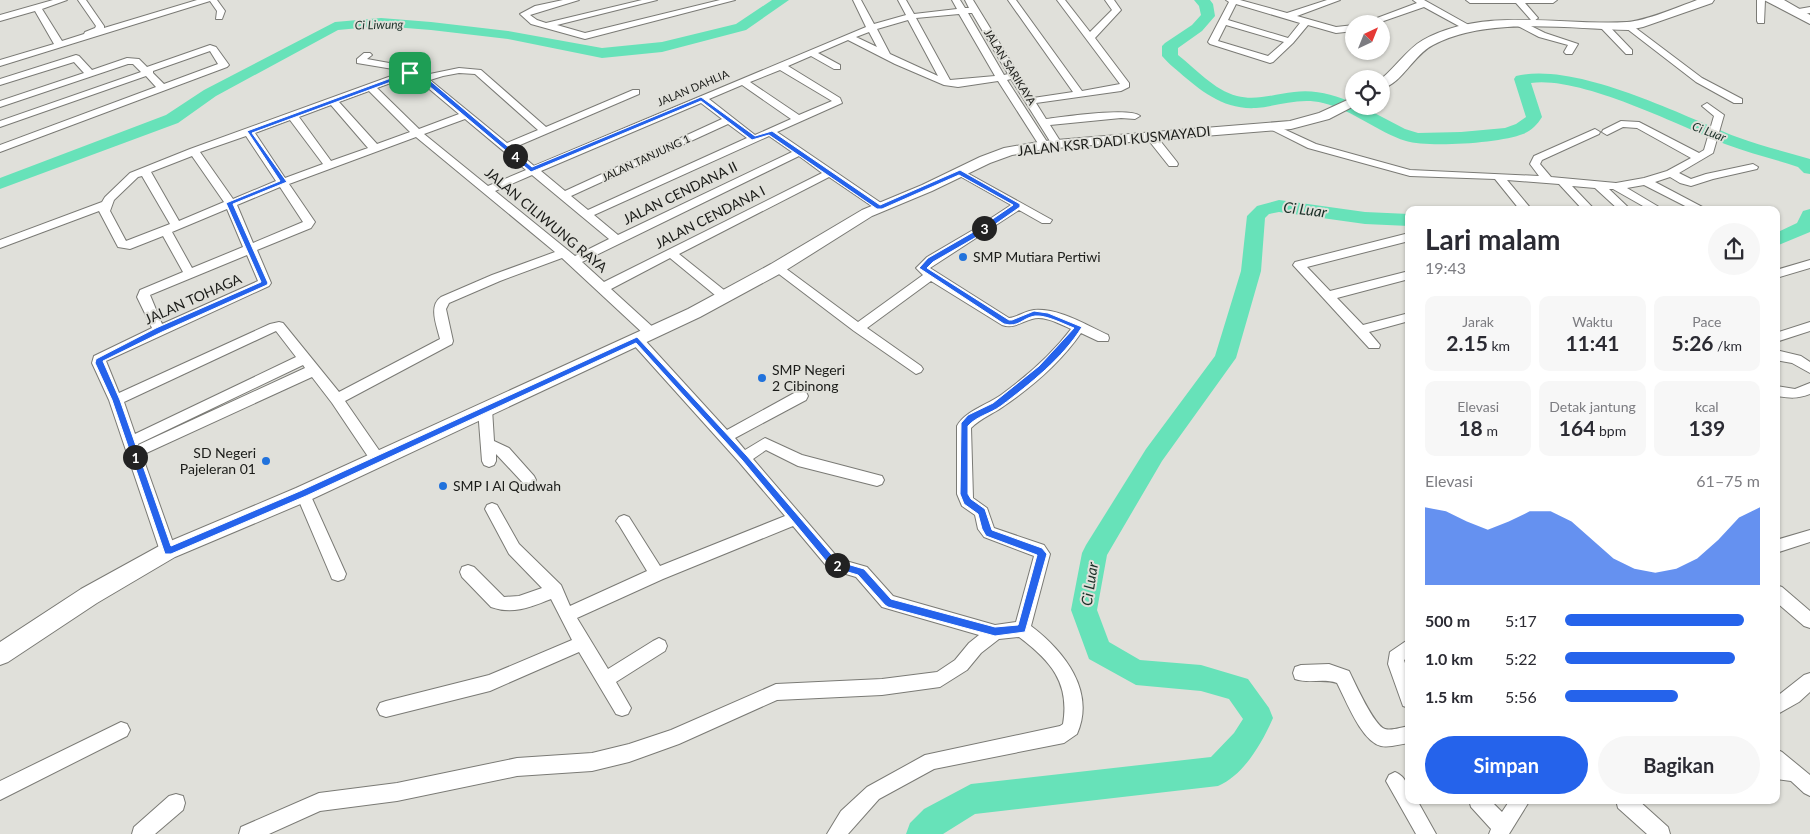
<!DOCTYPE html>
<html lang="id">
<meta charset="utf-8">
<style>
body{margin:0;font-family:Lato,sans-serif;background:#f7f7f7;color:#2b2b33;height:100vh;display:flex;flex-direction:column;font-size:19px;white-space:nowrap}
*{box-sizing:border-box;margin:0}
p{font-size:16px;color:#7c7c81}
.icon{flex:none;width:28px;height:28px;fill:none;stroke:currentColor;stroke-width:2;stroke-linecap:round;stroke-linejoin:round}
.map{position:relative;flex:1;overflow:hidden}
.panel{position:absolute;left:1405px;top:206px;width:375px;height:598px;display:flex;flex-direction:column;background:#fff;border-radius:10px;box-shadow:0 1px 4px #0004}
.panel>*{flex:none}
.needle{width:32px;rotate:43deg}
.buttons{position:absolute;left:1345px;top:15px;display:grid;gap:10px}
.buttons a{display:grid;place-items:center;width:45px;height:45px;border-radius:50%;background:#fff;box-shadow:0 1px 4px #0004;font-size:25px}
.pin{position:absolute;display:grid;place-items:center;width:42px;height:42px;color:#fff;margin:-21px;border-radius:10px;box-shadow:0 2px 8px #0006}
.km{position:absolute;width:25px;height:25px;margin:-12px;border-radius:50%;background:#222;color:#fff;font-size:14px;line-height:25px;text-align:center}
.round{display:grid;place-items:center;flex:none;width:52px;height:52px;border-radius:26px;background:#f7f7f7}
.head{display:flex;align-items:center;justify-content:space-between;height:85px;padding:0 20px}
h1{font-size:28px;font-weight:700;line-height:38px}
.stats{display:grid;grid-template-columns:repeat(3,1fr);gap:8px;height:85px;padding:5px 20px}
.stats div{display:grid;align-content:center;border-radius:10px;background:#f7f7f7;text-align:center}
.stats b{font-size:21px;font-weight:700}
.stats small{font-size:14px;font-weight:400}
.stats p{font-size:14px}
.chart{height:140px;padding:10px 20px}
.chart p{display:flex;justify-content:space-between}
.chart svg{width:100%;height:90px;margin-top:5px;fill:#2563eb;opacity:.7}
.cta{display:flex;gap:10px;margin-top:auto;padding:10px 20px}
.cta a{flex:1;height:58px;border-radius:30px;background:#2563eb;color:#fff;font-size:20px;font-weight:700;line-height:58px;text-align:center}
.cta a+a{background:#f7f7f7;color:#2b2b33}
ul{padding:0 20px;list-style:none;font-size:16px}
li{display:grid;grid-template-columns:80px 60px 1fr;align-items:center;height:38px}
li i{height:12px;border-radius:6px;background:#2563eb}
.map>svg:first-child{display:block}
</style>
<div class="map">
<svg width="1810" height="834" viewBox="0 0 1810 834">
<rect width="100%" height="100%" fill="#e0e0da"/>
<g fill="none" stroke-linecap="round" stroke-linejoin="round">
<path fill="#67e2b9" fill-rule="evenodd" d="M772,0H789L746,30L662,52L602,58L508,39L431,30L381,26L338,30L216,96L178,123L0,189V178L166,115L204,90L335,22L381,18L431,22L508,31L602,48L662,42L736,24Z
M1194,0H1210L1213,4L1215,16L1202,31L1178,48V55C1196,69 1214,90 1237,96C1256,101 1275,94 1294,92C1315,89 1335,95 1354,103V106H1361L1405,129L1418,133L1461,132L1505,128L1516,124L1526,117L1514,79L1516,76C1575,61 1681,115 1737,137C1761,146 1786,152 1810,159V174L1804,173L1798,167C1774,159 1749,153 1725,144C1677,125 1581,76 1531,83L1542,117C1537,125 1531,131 1523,134C1501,143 1428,148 1406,141C1377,132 1353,110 1323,103C1300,97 1278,106 1256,108C1224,110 1201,91 1179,72C1173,67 1167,62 1162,56V46L1165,43L1192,25L1201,15L1199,6Z
M1279,200L1365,212L1409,214V226L1365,224L1279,212L1269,214L1265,218L1261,271L1236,358L1162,461L1107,555L1097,610L1109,642L1140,660L1201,665L1248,679L1269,708L1273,718C1262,743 1244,775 1218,786L975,814L943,834H906L910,823L924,809L971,784L1211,757L1234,733L1243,719L1229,699L1201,691L1136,685L1089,659L1071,610L1082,553L1086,545L1146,449L1215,356L1241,271L1247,216L1257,206Z
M1810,209V232L1776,246V233L1797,223L1803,211Z"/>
<defs>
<path id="minor" d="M53,0H67L42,9L62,41L84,34L85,32L95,28L96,26L78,0H86L104,26V28L197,0H217L225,11L222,19H216L217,11L210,1L0,66V60L54,44L35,11L0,21V15Z
M563,0H579L530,15L537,20L546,23L642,0H657L557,25L585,33L720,0H735L585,39L531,24L520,14L535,6Z
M853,0H861L874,24L906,15L898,0H906L914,14L957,9L952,0H960L965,8H969L965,0H973L1033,98L1073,92L1008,0H1016L1082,91L1120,84L1057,0H1065L1090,32L1112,10L1105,0H1114L1121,10L1095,38L1129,83V87L1121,91L1036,103L1046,119C1063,117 1130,107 1140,116L1135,119L1121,118L1050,125L1062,144L1057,147L1053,146L1011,79L1007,80L1049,145L1044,148L1039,145L998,81L958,87L944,85L895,64L848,40L818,53L840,65V69H834L811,56L788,66L840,98L842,103L777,132L884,205L886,207L884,209H876L829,177L679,254L729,294L731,297L729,300H721L670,258L611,289L656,330L657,333L656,336H646L562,258L500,281L449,303L446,309L453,341L452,344L345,401L383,456L385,460L383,464L378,466L373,464L332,403L312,377L142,455L176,551L173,556L168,557L163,556L160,551L109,400L92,363L94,356L152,328L137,297L140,290L183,272L163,236L130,249L118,247L99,211L0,248V240L102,202L105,197L130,173L190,149L405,71L357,63V59L364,53H370L372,55L367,59L417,68L418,71L425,75L459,68L481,70L546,127L633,90H639V94L513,148L534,166L866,27ZM968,13H972L1008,74L1004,75ZM959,14L995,76L950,80L916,18ZM908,20L938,76L890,54L877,29ZM869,32L877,47L856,37ZM780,70L832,101L799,115L750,82ZM459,73L475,74L538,130L507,143L430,80L443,76ZM407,77H415L459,114L419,129L377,88ZM742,85L791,119L755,135L709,99ZM369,91L410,132L377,144L339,102ZM701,103L722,119L565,191L541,171ZM331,105L368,148L331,161L299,117ZM465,119L526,170L488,186L424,134ZM290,120L323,164L285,178L255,133ZM728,124L747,138L588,210L571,196ZM246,136L276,181L233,199L200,152ZM769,136L792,152L618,235L594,215ZM416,137L555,252L492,275L441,297C428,306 437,326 440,339L339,392L283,323L279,322L270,324L119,393L106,361L269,286L271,283L257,250L311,228L315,222L289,184ZM192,156L224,202L179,221L151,172ZM799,156L822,173L604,282L582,262ZM532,175L609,239L575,256L495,191ZM142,176L170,224L126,241L110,211L114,200L138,177ZM280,187L303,222L253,243L237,205ZM227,209L243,247L192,268L172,232ZM247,255L258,281L162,324L150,295ZM276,331L296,357L135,434L124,402ZM303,365L305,368L138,445V444Z
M1226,0H1240L1287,13L1327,0H1340L1297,16L1336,27L1354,25V31L1336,33L1308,25L1293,43L1273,62L1270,63L1210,44L1208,42L1229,2ZM1236,4L1300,23L1288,38L1228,20ZM1226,25L1284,42L1268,56L1218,41Z
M1413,0H1424L1476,29L1474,31H1468L1424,7L1375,24H1361L1417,3Z
M1466,0H1557L1553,3H1525L1538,18L1534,21L1531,20L1516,3H1470Z
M1757,0H1765L1764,23H1758L1757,21Z
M1810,7V13L1796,15L1792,12L1793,10Z
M1521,21L1545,33L1578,44L1572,54H1566L1564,52L1568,45L1539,37L1518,26V22Z
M1604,23L1607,24L1632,50V54H1626L1601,28V24Z
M1629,23L1702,78L1742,99V103H1734L1696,82L1626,28V24Z
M210,45L216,47L229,65L227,67L0,152V145L156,87L146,76L0,127V121L141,72L133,64H128L0,107V101L84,73L74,62L0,85V79L76,55L79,56L92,70L127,58L139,59L147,67ZM210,51L218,64L164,84L153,73V71Z
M1707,103L1724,115L1713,153L1679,173L1691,179L1706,174L1753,164L1758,167L1757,169L1713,179L1691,186L1680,183L1670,177L1655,182L1708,210H1693L1644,185L1627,188L1664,210H1650L1613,189H1609L1631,210H1619L1595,188L1572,186L1595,210H1583L1559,184L1507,180L1532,210H1520L1495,179L1410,176L1308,148L1266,127L1271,124L1275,125L1316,144L1410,170L1539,176L1530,164L1534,156L1595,129L1600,132L1599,134L1542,160L1540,164L1551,177L1616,183L1644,178L1667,171L1691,158L1637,128L1623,127L1607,135L1602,132L1603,130L1621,121L1639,122L1699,153L1704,150L1714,116L1702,106Z
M1150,132L1154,133L1177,162L1178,164L1177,166H1169L1146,137L1145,135L1146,133Z
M960,169L1052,220L1050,223H1042L1019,210L930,268L1009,318C1018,317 1025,311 1034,310C1059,308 1086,325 1108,335L1109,338L1108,341H1098L1081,333C1061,362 1033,386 1004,406C993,414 981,418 971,428L973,498L987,508L994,528L1044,545L1050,554L1031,626C1064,651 1096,691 1077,734L1064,743L934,769L879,799L848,834H827L841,811L867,787L925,755L1060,726L1063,724C1070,683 1051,661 1019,637L999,639L981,653L967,670L940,687L882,695L777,700L679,744L629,762L592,771L517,776L397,801L320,811L269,834H239L241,827L319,793L397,783L517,758L592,753L629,744L671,730L776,684L882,679L937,672L955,660L969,643L979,635L882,607L856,577L829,569L793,526L663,579L577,618L608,669L653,641L659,638L665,641L667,646L665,651L616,682L631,708L628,714L622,716L616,714L579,652L490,691L386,717L380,715L377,709L380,703L386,701L489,675L572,640L551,599C531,607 513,615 491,607L462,577L460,572L462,567L468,565L474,567L504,597L519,596L542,588L509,554L485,509L487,505L492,503L497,505L519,544L561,585L570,606L647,571L619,525L616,521L619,517L624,515L629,517L660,566L785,516L739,462L632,343L631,340L632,337H642L727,430L796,392H806L808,396L806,400L735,438L745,450L765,438L802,455L882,476L884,480L882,484L877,486L798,466L766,450L753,459L839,559L867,567L893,596L995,625L1016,622L1034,556L984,537L978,529L975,515L962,506L957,494V426C965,411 987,405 1001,395C1027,376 1052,354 1071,329C1060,324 1044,315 1032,319C1021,322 1014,329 1002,325L931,281L867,328L921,366L923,369L921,372L916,374L854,331L771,268L773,265H781L858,322L923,275L916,268L927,257L973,230L1011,205L956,174L955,172L956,170Z
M1409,233V241L1307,267L1330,291L1409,271V279L1337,298L1363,325L1409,313V321L1369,332L1380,345L1379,348H1369L1293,265L1295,262Z
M1810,260V268L1776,278V270Z
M1810,322V331L1776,342V333Z
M1776,350L1801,356L1810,362V373L1792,363L1776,360Z
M1810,383V394C1797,399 1790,398 1776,396V386L1795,389Z
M485,404L490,405L492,409L494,441L509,448L534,476L536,480L534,484L529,486L524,484L496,454V461L494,465L489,467L484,465L482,461L478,409L480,405Z
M303,488L308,490L310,494L346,574L344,579L338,581L332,579L330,574L296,494L298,490Z
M1810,530V542L1776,553V540Z
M1776,585L1782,587L1810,611V628L1804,626L1776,602Z
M1409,639V657L1404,660L1409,676V708L1403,706L1388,664L1390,652Z
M1329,664L1349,671C1355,683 1374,726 1385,729C1392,731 1402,727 1409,726V743C1400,744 1390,748 1381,746C1361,741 1346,700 1337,683C1323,678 1309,684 1295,679L1293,673L1295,667L1301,665Z
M1810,673V692L1799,702L1776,715V697L1804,675Z
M121,722L127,724L130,730L127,736L0,800V781Z
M1776,749L1782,752L1810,775V796L1804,793L1791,781L1776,779Z
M1395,772C1407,777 1409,788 1409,800H1417L1436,834H1416L1386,781L1389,775Z
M176,794L183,796L185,803L183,810L155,834H132L134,827L169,796Z
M1469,800H1490L1502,812L1510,800H1530L1509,834H1489L1491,829L1471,807Z
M1616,800H1638L1668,827L1670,834H1647L1618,808Z"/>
<path id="secondary" d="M1697,0H1714L1712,3L1643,27L1629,30C1569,29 1488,16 1433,45C1413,55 1403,83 1381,89V79C1396,67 1407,49 1423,40C1485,6 1561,26 1627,22C1646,21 1678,7 1697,0Z
M1764,0H1784L1810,15V24Z
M1354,97V106L1329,119L1291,129L1044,149L1012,155L990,163L932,191L872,216L783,272L700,317L310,500L175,557L97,603L8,662L0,665V642L81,589L161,545L296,488L688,309L771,264L862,210L922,185L980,157L1004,148L1044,141L1290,121L1319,113Z"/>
</defs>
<use href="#minor" stroke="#7a7a75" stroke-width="2"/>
<use href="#secondary" stroke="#7a7a75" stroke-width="2"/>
<use href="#minor" fill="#fff" fill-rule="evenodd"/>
<use href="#secondary" fill="#fff" fill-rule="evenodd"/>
</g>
<path fill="#2563eb" stroke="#fff" fill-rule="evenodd" d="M410,71L427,78L532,167L701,97L755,136L772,131L880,205L960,170L1020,204V207L980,235L933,262L927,268L1009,320H1012L1034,311L1048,313L1082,327C1063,358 1030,384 1001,406C990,414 977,416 968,426V494L971,499L985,509L992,530L1042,548L1047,554L1025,632L995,636L888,607L885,605L858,575L831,567L742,460L636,343L306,496L171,554H165L112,400L95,363L96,359L156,328L261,282L226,203L280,181L247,131ZM410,75L423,81L531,172L701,101L752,140L769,135L877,209H882L959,175L1013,205L975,231L928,258L919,268L1004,324C1019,328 1022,318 1035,316C1047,315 1063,324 1074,328L1039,366L993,403L968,415L961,423L960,494L964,504L978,514L982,529L986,536L1037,555L1018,625L995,627L891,599L864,569L837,561L747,456L637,337L300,491L171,546L120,400L103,361L162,332L267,285L268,283L233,204L287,182L252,133Z"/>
<g fill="#2172dc" stroke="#e0e0da" stroke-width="2">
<circle cx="963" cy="257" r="5"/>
<circle cx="762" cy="378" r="5"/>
<circle cx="266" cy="461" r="5"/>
<circle cx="443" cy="486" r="5"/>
</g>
<g text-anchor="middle" stroke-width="4" stroke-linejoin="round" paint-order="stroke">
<g font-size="11" fill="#1b1c19" stroke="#e0e0da">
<text transform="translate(1010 67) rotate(58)" y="4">JALAN SARIKAYA</text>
<text transform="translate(693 88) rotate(-23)" y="4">JALAN DAHLIA</text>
<text transform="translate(646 158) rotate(-25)" y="4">JALAN TANJUNG 1</text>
</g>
<g font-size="12" font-style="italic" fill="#1a2f27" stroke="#e0e0da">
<text transform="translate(379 25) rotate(-1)" y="4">Ci Liwung</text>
<text transform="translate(1709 132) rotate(21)" y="4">Ci Luar</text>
</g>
<g font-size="14" fill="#1b1c19" stroke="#e0e0da">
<text transform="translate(1114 141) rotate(-6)" y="5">JALAN KSR DADI KUSMAYADI</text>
<text transform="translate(680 193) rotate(-26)" y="5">JALAN CENDANA II</text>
<text transform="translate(710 217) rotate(-27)" y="5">JALAN CENDANA I</text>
<text transform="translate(546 220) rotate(40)" y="5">JALAN CILIWUNG RAYA</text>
<text transform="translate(193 299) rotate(-24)" y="5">JALAN TOHAGA</text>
</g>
<g font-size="14" fill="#1b1c19" stroke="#e0e0da" text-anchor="start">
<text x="973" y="262">SMP Mutiara Pertiwi</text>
<text x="772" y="375">SMP Negeri<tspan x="772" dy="16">2 Cibinong</tspan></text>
<text x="256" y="458" text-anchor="end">SD Negeri<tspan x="256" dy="16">Pajeleran 01</tspan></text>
<text x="453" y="491">SMP I Al Qudwah</text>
</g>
<g font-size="15" font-style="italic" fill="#1a2f27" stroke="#e0e0da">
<text transform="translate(1305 210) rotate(7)" y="5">Ci Luar</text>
<text transform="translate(1090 584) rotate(-81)" y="5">Ci Luar</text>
</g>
</g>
</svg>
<div class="buttons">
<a><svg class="needle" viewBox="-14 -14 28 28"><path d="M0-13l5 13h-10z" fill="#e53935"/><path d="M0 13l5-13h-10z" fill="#7c7c81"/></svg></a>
<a><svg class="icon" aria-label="locate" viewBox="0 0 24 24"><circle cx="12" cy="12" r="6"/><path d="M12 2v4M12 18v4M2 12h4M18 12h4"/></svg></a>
</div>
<div class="pin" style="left:410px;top:73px;background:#1e9e55"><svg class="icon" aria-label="arrive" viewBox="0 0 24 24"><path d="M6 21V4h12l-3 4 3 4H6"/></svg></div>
<b class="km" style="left:135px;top:457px">1</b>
<b class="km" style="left:837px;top:565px">2</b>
<b class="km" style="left:984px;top:228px">3</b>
<b class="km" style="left:515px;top:156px">4</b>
<section class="panel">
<div class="head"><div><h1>Lari malam</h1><p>19:43</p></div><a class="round"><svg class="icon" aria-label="share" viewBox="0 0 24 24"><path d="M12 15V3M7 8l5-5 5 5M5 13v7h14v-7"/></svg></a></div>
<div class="stats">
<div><p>Jarak</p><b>2.15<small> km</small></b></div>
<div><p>Waktu</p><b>11:41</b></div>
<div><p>Pace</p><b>5:26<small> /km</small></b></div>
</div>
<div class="stats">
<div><p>Elevasi</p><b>18<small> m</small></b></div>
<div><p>Detak jantung</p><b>164<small> bpm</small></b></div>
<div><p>kcal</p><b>139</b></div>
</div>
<div class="chart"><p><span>Elevasi</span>61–75 m</p>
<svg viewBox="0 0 160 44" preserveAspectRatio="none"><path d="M0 44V6L10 8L20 13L30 17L40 13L50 8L60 8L70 13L80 22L90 31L100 36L110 38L120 36L130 31L140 22L150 11L160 6V44z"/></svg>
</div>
<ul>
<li><b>500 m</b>5:17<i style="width:92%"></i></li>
<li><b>1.0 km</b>5:22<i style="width:87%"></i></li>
<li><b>1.5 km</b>5:56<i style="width:58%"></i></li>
</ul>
<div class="cta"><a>Simpan</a><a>Bagikan</a></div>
</section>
</div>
